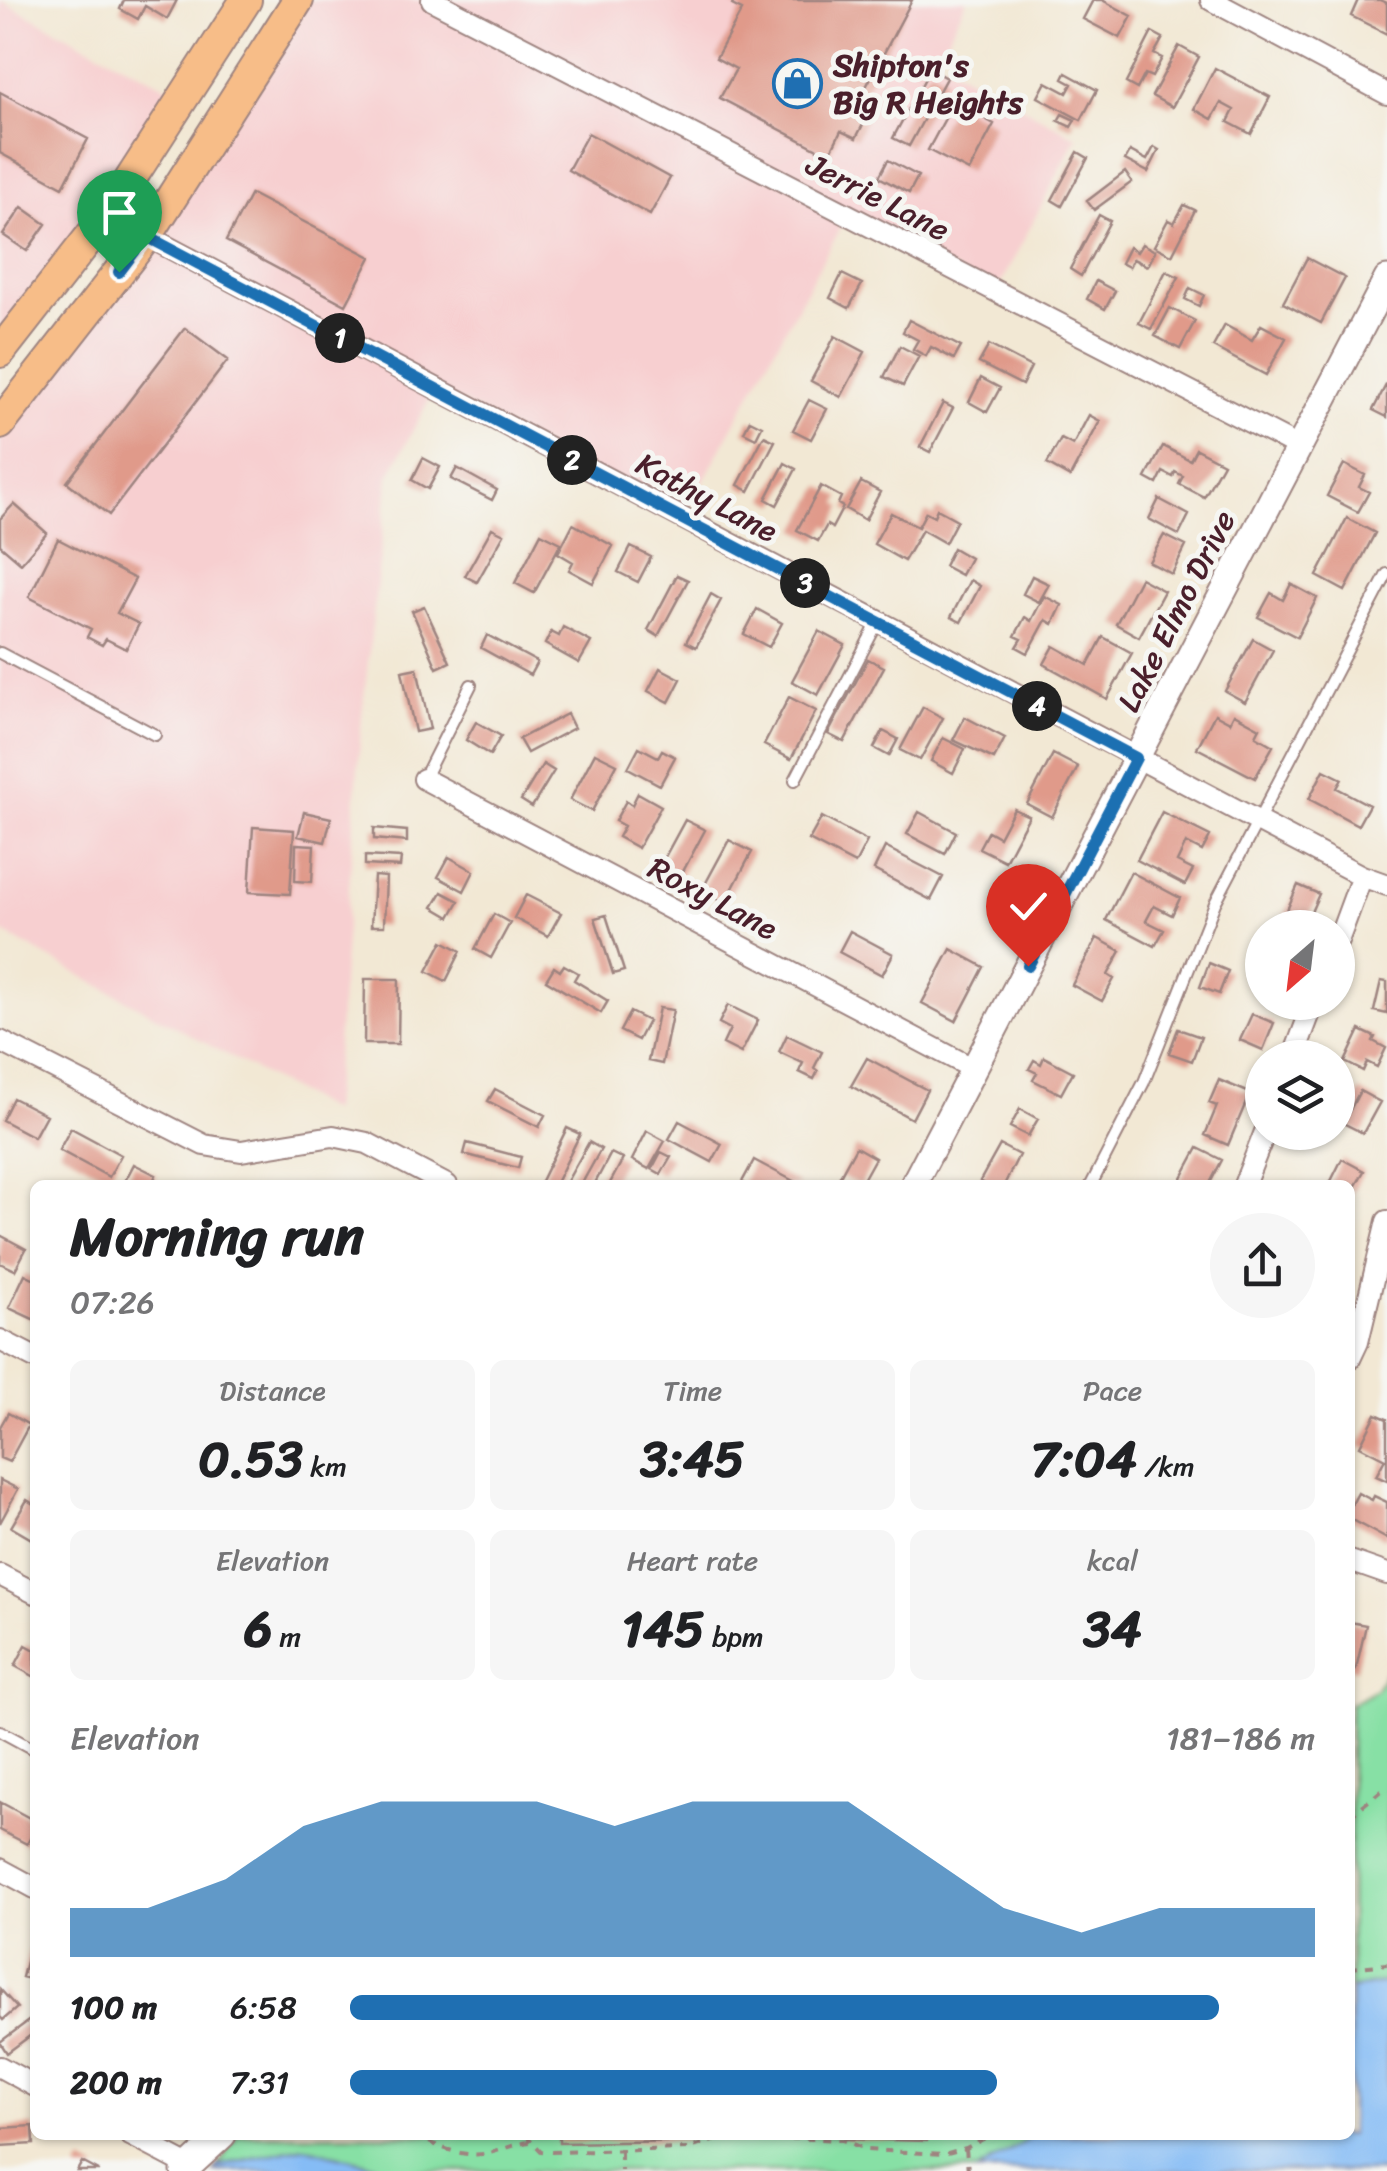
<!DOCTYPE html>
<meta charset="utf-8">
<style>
body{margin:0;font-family:Sriracha,sans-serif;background:#f6f6f6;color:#202124;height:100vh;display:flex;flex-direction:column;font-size:38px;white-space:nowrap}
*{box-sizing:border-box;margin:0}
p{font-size:32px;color:#757577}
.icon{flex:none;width:55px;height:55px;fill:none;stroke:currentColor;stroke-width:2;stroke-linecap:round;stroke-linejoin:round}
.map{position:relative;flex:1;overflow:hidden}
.details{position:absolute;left:30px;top:1180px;width:1325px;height:960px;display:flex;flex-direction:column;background:#fff;border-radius:15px;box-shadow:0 2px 8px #0004}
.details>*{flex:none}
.needle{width:65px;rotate:208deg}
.tools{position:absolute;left:1245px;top:910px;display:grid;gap:20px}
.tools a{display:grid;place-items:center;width:110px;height:110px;border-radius:50%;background:#fff;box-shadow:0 2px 8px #0004;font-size:50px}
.pin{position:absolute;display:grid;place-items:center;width:85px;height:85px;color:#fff;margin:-102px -42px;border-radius:50% 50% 50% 0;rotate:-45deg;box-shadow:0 0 10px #0007}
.pin .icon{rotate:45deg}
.km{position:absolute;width:50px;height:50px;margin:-25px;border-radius:50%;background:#222;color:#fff;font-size:28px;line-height:50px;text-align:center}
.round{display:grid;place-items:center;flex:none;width:105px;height:105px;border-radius:52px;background:#f6f6f6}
.headline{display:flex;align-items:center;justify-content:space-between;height:170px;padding:0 40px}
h1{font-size:55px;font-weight:700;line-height:75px}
.metrics{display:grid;grid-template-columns:repeat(3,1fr);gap:15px;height:170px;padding:10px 40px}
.metrics div{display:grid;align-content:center;border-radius:15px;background:#f6f6f6;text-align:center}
.metrics b{font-size:50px;font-weight:700}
.metrics small{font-size:28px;font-weight:400}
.metrics p{font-size:28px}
.chart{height:280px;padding:20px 40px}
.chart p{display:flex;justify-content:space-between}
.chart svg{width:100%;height:180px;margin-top:10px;fill:#1f6fb2;opacity:.7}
ul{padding:0 40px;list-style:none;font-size:32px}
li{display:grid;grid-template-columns:160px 120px 1fr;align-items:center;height:75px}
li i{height:25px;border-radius:12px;background:#1f6fb2}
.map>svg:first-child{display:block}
</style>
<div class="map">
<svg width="1387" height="2171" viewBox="0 0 1387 2171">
<rect width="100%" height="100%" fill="#f6f6f2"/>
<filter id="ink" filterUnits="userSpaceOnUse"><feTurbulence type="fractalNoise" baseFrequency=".01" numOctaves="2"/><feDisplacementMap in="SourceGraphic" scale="20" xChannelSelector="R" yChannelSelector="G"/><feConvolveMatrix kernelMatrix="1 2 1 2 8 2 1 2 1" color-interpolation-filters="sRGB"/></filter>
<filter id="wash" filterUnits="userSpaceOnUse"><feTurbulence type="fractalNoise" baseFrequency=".0048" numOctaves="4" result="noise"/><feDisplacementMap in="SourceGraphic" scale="40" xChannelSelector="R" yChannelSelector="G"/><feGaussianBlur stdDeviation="2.25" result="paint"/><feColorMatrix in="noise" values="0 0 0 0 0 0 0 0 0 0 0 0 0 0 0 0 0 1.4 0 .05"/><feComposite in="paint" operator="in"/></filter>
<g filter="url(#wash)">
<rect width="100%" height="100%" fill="#f2e8d4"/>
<path fill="#f7cfd0" d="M0,0L184,96L0,352Z
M298,0H967L936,60L1077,137L997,291L847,215L683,519L435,388L389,476L362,715L332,1112L0,931V420Z"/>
<path fill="#87e0a5" stroke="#688068" stroke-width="2.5" d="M1387,1670V1982L1350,1989V1704L1376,1689Z
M238,2135H1035L977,2171H398L304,2147L218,2166Z"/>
<path fill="#85bcf5" stroke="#686e90" stroke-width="2.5" d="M1387,1982V2171H977L1035,2135H1350V1989Z
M304,2147L398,2171H214L218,2166Z"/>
<g id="blocks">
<path fill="#e09a8a" d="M124,0H177L167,19L145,6L138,19L120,9Z
M735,0H912L857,104L870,111L856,138L841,131L829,155L720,98L736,69L716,58L742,10L732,5Z
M1093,0H1102L1132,16L1120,38L1083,19Z
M1358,0H1380L1387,3V34L1351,16Z
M1152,32L1163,38L1154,54L1162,58L1152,77L1145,74L1137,89L1126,83Z
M1179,46L1199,57L1172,107L1152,96Z
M1215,68L1270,97L1251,134L1228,122L1234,110L1221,103L1212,119L1194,109Z
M930,69L946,78L909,146L893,138Z
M1066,73L1097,90L1081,120L1038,97L1046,82L1067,93L1072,84L1063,79Z
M0,92L88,139L63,187L0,153Z
M954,102L994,124L969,171L928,150Z
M1062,114L1075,120L1071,127L1058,121Z
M588,133L670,178L650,215L568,170Z
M1154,147L1159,150L1148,172L1125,160L1130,151L1147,160Z
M1078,152L1088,158L1062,206L1052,200Z
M888,160L918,176L909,193L879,177Z
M1125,172L1132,182L1094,210L1087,201Z
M251,194L371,257L346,305L226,241Z
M1184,205L1195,210L1172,255L1154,246L1168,220L1174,223Z
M22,207L46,224L27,251L3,235Z
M1099,215L1110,221L1081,276L1070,269Z
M1142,244L1155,251L1148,266L1133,259L1129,267L1121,263L1129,247L1137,252Z
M1307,258L1345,278L1321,323L1283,303Z
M1166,271L1179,277L1151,329L1139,323Z
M842,274L862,284L849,308L830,298Z
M1096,281L1115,291L1105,309L1087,299Z
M1190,288L1204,295L1199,306L1185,299Z
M1170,308L1195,321L1180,349L1155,336Z
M909,320L961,347L954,359L931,347L926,356L913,349L918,340L903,332Z
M1225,325L1252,340L1261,325L1286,338L1266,375L1213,347Z
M185,328L228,360L109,515L67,482Z
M835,336L865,352L841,397L811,381Z
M989,345L1031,367L1022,385L979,363Z
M900,346L919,356L903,386L884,377Z
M981,378L1000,388L987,412L969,402Z
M1387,383V417L1373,410Z
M809,400L827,409L811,439L793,430Z
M943,403L953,408L930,452L920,447Z
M1089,415L1100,421L1070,477L1047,464L1061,439L1073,445Z
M750,420L762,426L756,438L744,432Z
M764,436L775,441L749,491L738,485Z
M1163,446L1190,460L1196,449L1223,463L1204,497L1179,484L1183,476L1175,472L1173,477L1163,472L1157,484L1146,478Z
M423,458L440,467L428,489L412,480Z
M785,463L796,469L777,505L766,499Z
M1344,464L1365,475L1359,487L1369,492L1358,512L1327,496Z
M457,468L497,490L492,500L451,479Z
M861,482L880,492L865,520L846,509Z
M821,486L841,497L838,504L843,507L832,528L827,525L818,541L797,530Z
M1159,499L1189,515L1179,535L1149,519Z
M14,504L47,533L21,563L0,545V519Z
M937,509L957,520L945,543L922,530L904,561L874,544L891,513L918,527L926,512L934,516Z
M1347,518L1375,533L1345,591L1317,576Z
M573,524L613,546L593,583L569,570L573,562L558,553Z
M492,528L504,534L477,582L465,576Z
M541,533L561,543L534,593L515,583Z
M1164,535L1186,546L1172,574L1149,562Z
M58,539L135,579L117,613L139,624L126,649L106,639L102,645L87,637L91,629L29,597Z
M631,547L651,557L638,582L618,572Z
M953,548L970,558L961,575L944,566Z
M677,575L688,580L658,636L648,630Z
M1032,576L1049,584L1039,602L1023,594Z
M1140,578L1164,591L1139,637L1116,624Z
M970,580L980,586L961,622L951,617Z
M1291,584L1317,598L1297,637L1258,617L1271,593L1283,600Z
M711,594L721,600L696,647L686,642Z
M1044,596L1062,605L1053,624L1046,620L1028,653L1017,647L1022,639L1015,636L1025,617L1031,621Z
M424,606L450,662L437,668L412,611Z
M757,609L782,623L769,647L744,634Z
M563,627L591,642L579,663L545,644L551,632L559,636Z
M819,631L845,645L818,695L792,681Z
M487,635L537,662L530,675L481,648Z
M1103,637L1132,653L1107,699L1044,664L1054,646L1088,665Z
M1253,639L1273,650L1245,702L1225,691Z
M868,659L884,667L844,742L828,734Z
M417,668L430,729L415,732L402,671Z
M660,668L681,679L669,702L648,691Z
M789,697L816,711L791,759L764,745Z
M923,707L943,718L920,760L900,750Z
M567,714L574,728L527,753L519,739Z
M1215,714L1230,722L1234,714L1260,728L1256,736L1273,746L1255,778L1197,748Z
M965,717L1005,738L994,759L953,740Z
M476,722L501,736L490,755L466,740Z
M883,731L898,739L889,756L874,748Z
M943,738L965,749L953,773L931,761Z
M639,747L658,757L662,750L675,757L660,785L628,768Z
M595,753L617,764L592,811L570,800Z
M1053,754L1078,767L1052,817L1027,804Z
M543,764L554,771L532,807L521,800Z
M1324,770L1342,779L1337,788L1369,805L1358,825L1309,799Z
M638,793L661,806L638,848L618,837L624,826L615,821L626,801L632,805Z
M1014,809L1029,816L1005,861L979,848L988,831L999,837Z
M304,812L331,818L325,842L298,836Z
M919,812L956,832L945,854L907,834Z
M1162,812L1210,836L1202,851L1186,843L1177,862L1193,870L1185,885L1137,860Z
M822,817L867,841L855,864L809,840Z
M685,820L705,830L680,877L660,866Z
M253,827L294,830L290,894L249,892Z
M374,828L407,831V842L374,839Z
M729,840L752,852L725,903L702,890Z
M296,844L314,845L312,882L295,881Z
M885,847L943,877L931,900L874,870Z
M365,856L401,858L400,867L365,865Z
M449,857L474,871L464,891L438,877Z
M1131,872L1180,898L1172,915L1154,906L1146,921L1164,930L1155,946L1106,920Z
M374,876L386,877L384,926H371Z
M1298,885L1319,894L1304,928H1279Z
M442,892L459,901L450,917L433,907Z
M526,895L561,913L548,936L514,918Z
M494,914L510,923L491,958L475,949Z
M606,915L624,971L613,974L595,918Z
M850,931L893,954L882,975L839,952Z
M1097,938L1121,951L1108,975L1114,979L1102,1001L1072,985Z
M443,941L461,951L446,981L427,971Z
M951,949L984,967L956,1021L922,1003Z
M1259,953L1262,954V974L1253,970Z
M1209,963L1228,971L1219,994L1200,987Z
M564,965L578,973L574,980L608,1001L601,1013L546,980L554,967L560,971Z
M365,979H399L398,1044H364Z
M1381,981L1387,982V1014L1374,1011Z
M728,1005L758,1020L741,1053L723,1044L730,1029L719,1023Z
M659,1008L673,1010L662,1064L648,1061Z
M630,1012L648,1021L638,1040L620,1031Z
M1252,1014L1274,1023L1263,1050L1240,1040Z
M1178,1029L1201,1037L1192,1061L1169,1053Z
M1360,1030L1375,1037L1373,1041L1386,1048L1377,1067L1367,1062L1363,1071L1345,1062Z
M787,1035L822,1052L814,1068L818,1071L814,1079L799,1072L803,1063L779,1052Z
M1044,1057L1073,1072L1061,1094L1033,1080L1037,1073L1029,1069L1034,1060L1041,1064Z
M867,1058L927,1090L912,1119L851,1086Z
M1219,1080L1250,1093L1228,1145L1205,1135L1217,1106L1209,1103Z
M495,1089L545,1115L539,1127L488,1101Z
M1360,1091L1380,1102L1363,1133L1343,1123Z
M13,1098L46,1115L34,1137L2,1120Z
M1020,1109L1038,1119L1028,1136L1010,1127Z
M679,1121L722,1144L712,1162L669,1139Z
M71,1128L121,1155L109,1177L59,1150Z
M567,1128L580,1134L555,1185H544L540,1183Z
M647,1131L665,1141L649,1169L632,1160Z
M589,1142L601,1149L581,1185H565Z
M467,1143L521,1157L518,1168L464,1154Z
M1000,1145L1019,1155L1004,1185H987L980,1181Z
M856,1147L875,1158L860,1185L840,1176Z
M1198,1148L1222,1160L1209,1185H1178Z
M661,1152L671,1157L661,1174L652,1169Z
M611,1153L623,1159L609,1185H594Z
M1342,1159L1364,1171L1350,1196V1185H1329Z
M754,1160L801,1185H748L742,1182Z
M134,1164L156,1175L151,1185H129L124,1183Z
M0,1235L26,1249L15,1270L0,1263Z
M25,1274L35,1279V1320L9,1308Z
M8,1413L29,1425L9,1462L0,1458V1427Z
M1376,1414L1387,1419V1481L1376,1476L1385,1459L1360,1446Z
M0,1480L18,1489L0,1523Z
M1358,1493L1372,1500L1374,1496L1387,1502V1539L1350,1519V1508Z
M27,1500L35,1505V1541L11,1527Z
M1350,1622L1366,1625L1356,1669L1350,1667Z
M26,1645L35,1650V1677L15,1666Z
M0,1802L35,1821V1829L27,1844L0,1830Z
M34,1932H35V1980L22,1977Z
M0,1989L17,2008L3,2020L0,2017Z
M35,2016V2032L7,2053L0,2042Z
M33,2126L34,2144L0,2146V2128Z
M559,2135H686V2141L559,2143Z
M845,2135H930L927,2141L845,2139Z
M82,2162L99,2171H77Z"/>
</g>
</g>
<g filter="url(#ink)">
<use href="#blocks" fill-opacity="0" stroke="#9e8480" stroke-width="2.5"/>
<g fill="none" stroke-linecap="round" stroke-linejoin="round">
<defs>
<path id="service" d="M0,653L155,735
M424,778L471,685
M795,780L878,622
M1091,1185L1144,1082L1215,903L1387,574
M0,1731L35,1750"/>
<path id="minor" d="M432,0L1298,447
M1211,0L1387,94
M108,214L147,236L1362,876L1387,885
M424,779L974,1069
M1338,941L1362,876
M0,1041L204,1145L241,1151L333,1136L367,1143L447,1185
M1293,1058L1314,1002
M1244,1185L1265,1132
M0,1340L35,1358
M1350,1359L1358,1342L1387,1221
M1350,1561L1387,1574
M0,1575L35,1593
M0,1869L35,1888
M0,2067L35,2086
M130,2135L189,2166"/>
<path id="tertiary" d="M913,1185L1387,279
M184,2171L223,2135"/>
<path id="primary" d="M0,352L108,214L246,0
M0,424L147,236L298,0"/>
</defs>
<use href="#service" stroke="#9e8480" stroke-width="14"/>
<use href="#minor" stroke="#9e8480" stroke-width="24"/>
<use href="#tertiary" stroke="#9e8480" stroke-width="29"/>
<use href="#primary" stroke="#9e8480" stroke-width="34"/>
<path stroke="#9e8480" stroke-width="4" stroke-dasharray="8 8" stroke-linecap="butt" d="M1350,1816L1387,1786
M1350,1968L1387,1964
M415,2135C435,2146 461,2157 484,2154C499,2152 513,2144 530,2142
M526,2135L541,2151L552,2152L687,2149L722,2138L819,2139L842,2140L867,2150L944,2154L966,2148L991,2135
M966,2148L968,2171
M621,2152V2171"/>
<use href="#service" stroke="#fff" stroke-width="10"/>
<use href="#minor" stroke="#fff" stroke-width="20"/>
<use href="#tertiary" stroke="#fff" stroke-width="25"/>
<use href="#primary" stroke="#f7bd88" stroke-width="30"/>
</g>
</g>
<g fill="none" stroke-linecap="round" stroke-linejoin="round" filter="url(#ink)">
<defs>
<path id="route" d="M119,272L146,236L1136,758L1028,966"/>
</defs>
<use href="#route" stroke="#fff" stroke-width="20"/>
<use href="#route" stroke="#1f6fb2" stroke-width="12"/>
</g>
<defs>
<symbol id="shop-ring" viewBox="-11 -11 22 22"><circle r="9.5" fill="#f6f6f2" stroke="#1f6fb2" stroke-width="1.5"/><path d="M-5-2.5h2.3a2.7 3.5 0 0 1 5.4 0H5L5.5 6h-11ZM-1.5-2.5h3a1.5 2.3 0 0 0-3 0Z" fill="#1f6fb2"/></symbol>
</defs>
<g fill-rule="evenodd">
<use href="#shop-ring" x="770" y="56" width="55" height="55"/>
</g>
<g text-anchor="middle" stroke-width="10" stroke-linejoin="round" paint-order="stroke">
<g font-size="32" font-weight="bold" fill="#4a1f2b" stroke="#f6f6f2" text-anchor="start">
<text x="833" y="76">Shipton's<tspan x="833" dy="37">Big R Heights</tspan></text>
</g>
<g font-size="32" fill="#4a1f2b" stroke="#f6f6f2">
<text transform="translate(878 197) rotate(27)" y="11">Jerrie Lane</text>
<text transform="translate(707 497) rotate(28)" y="11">Kathy Lane</text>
<text transform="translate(1176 611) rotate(-63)" y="11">Lake Elmo Drive</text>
<text transform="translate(713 898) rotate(28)" y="11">Roxy Lane</text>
</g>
</g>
</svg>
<div class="tools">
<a><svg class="needle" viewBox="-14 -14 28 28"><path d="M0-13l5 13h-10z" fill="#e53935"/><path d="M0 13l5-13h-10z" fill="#757577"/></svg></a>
<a><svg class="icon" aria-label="layers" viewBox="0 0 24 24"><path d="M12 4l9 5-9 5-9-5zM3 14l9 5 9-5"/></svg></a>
</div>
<div class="pin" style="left:119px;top:272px;background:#1e9e55"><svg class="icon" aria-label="arrive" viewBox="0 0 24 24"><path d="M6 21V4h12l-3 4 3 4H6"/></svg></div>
<div class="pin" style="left:1028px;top:966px;background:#d93025"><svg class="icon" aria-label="check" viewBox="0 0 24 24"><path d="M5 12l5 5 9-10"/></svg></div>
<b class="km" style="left:340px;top:338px">1</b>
<b class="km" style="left:572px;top:460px">2</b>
<b class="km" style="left:805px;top:583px">3</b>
<b class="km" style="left:1037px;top:706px">4</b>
<section class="details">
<div class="headline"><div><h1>Morning run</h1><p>07:26</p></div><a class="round"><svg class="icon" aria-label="share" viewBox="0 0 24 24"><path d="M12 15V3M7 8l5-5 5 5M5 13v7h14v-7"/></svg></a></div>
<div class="metrics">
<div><p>Distance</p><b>0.53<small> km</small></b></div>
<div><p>Time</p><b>3:45</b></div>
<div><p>Pace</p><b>7:04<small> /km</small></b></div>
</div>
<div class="metrics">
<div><p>Elevation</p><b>6<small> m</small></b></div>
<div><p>Heart rate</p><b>145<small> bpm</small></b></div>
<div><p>kcal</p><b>34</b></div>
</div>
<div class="chart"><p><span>Elevation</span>181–186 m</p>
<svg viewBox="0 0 160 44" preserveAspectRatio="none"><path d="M0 44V32L10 32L20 25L30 12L40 6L50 6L60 6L70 12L80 6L90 6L100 6L110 19L120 32L130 38L140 32L150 32L160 32V44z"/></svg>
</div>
<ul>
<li><b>100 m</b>6:58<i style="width:90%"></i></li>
<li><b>200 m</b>7:31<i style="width:67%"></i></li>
</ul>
</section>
</div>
